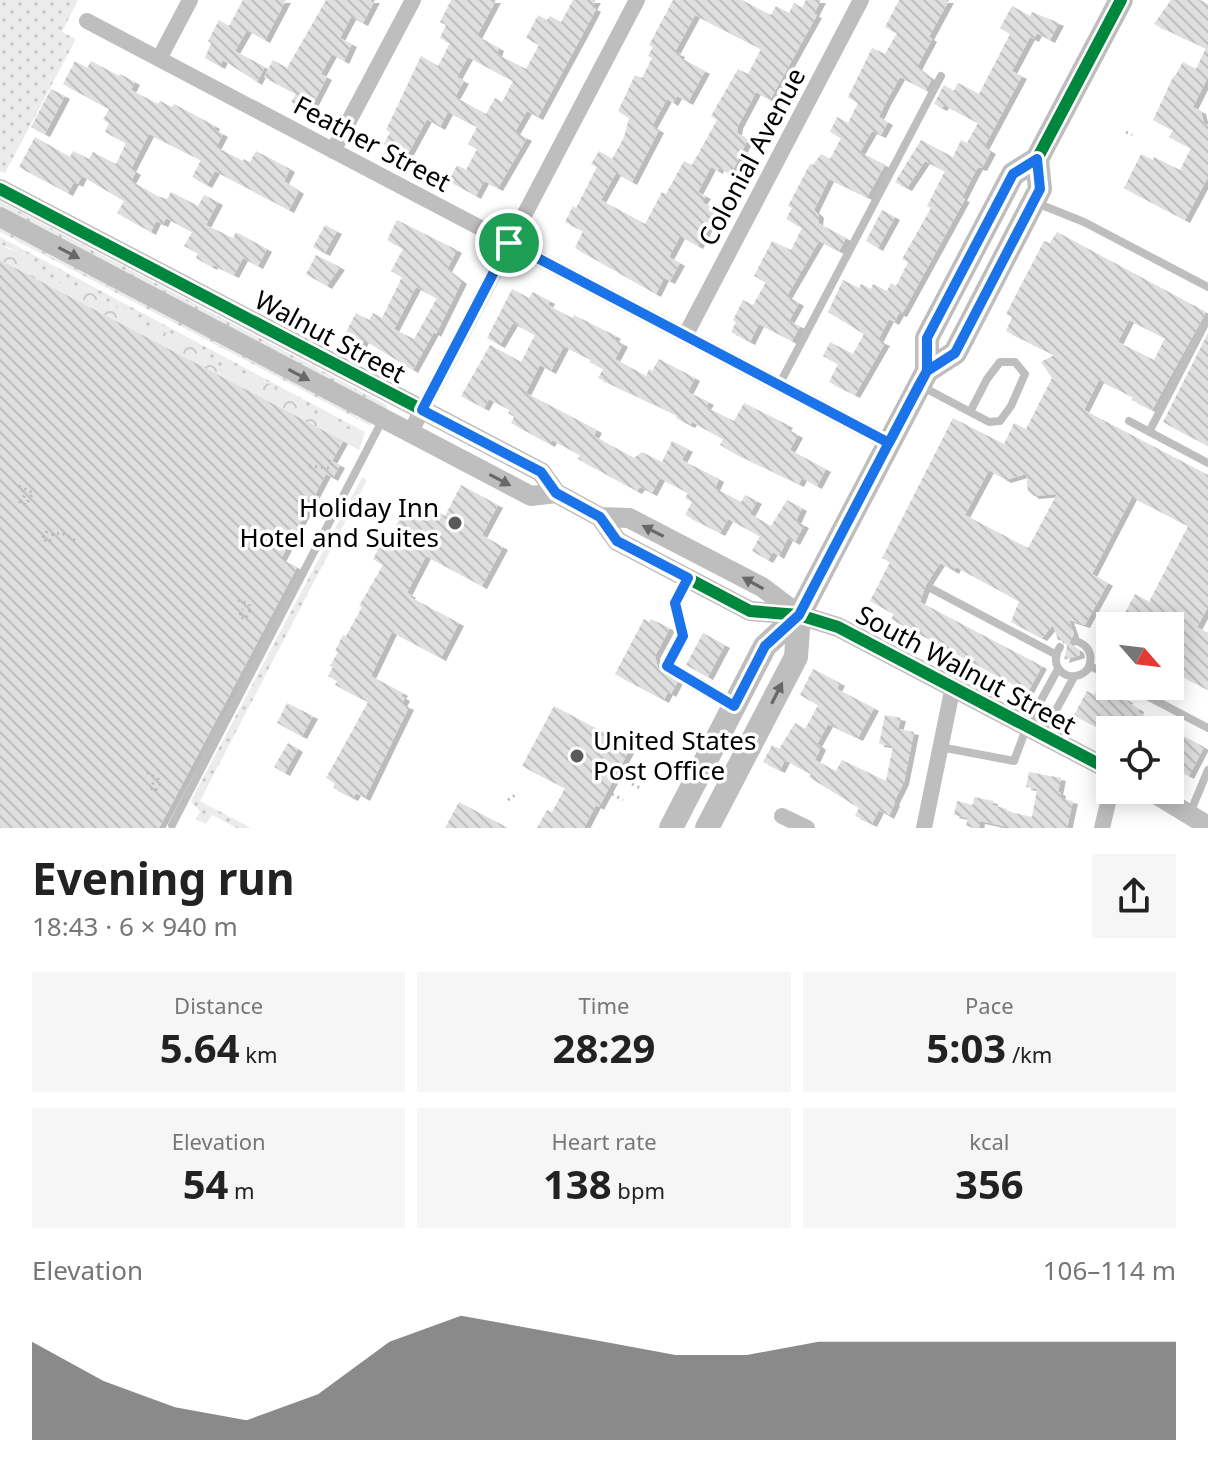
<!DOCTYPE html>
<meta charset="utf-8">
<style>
body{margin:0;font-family:"Noto Sans",sans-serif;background:#f6f6f6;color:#222;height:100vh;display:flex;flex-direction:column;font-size:30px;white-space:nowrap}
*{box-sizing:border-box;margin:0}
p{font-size:26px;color:#767676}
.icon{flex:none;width:44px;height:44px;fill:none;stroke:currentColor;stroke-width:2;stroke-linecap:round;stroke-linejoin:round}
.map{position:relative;height:828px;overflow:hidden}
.panel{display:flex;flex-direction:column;background:#fff;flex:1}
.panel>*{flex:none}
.needle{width:52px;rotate:118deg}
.tools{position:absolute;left:1096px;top:612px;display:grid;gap:16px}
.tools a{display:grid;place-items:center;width:88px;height:88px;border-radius:0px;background:#fff;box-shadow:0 4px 20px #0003;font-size:40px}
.pin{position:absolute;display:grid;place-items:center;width:68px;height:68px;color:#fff;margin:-34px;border:4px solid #fff;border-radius:50%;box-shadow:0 2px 8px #0007}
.round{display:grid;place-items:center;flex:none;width:84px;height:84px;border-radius:0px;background:#f6f6f6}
.summary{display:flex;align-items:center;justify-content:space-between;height:136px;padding:0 32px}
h1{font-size:44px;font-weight:700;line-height:60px}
.stats{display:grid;grid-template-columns:repeat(3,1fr);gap:12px;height:136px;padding:8px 32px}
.stats div{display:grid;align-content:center;border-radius:0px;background:#f6f6f6;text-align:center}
.stats b{font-size:40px;font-weight:700}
.stats small{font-size:22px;font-weight:400}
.stats p{font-size:22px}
.chart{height:224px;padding:16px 32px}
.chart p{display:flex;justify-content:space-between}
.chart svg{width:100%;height:144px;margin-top:8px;fill:#595959;opacity:.7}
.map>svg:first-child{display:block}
</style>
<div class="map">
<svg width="1208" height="828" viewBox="0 0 1208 828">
<defs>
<pattern id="green-dots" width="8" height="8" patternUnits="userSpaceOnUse" patternTransform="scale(2)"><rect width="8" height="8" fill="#ececec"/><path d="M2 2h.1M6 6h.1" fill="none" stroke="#c9c9c9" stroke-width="1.8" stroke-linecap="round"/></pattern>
<pattern id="forest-crowns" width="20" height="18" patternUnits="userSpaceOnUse" patternTransform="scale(2)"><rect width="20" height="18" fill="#ececec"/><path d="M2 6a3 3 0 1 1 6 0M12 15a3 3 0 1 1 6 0" fill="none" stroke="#c9c9c9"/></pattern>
<pattern id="building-back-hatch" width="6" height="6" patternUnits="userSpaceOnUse" patternTransform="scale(2)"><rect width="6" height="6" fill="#dfdfdf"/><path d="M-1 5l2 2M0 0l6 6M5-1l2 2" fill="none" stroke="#bebebe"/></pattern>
<filter id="shadow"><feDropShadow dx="5" dy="3" stdDeviation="0" flood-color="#0004"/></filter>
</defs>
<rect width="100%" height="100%" fill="#fff"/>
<path fill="url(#green-dots)" d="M0,0H78L62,32L76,39L5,173L0,171Z
M0,201L383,403L387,406V411L0,210Z
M0,226L356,412V417L370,420L371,426L0,232Z
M0,237L365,432L363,439L337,422L304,411L280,390L260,379L212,365L133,321L121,310L81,287L68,286L54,281L10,248L0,245Z
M362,477L367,480L200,801L251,828H237L212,815L206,824L196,819L200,811L191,802L193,797Z"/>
<path fill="url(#forest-crowns)" d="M0,245L27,257L54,281L68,286L81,287L121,310L133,321L181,338L194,346L212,365L260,379L280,390L304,411L337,422L363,439L359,450L2,261L0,262Z"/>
<path fill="url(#building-back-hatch)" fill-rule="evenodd" filter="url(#shadow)" d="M243,0H286L265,40L247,30L235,51L265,67L257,82L223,60L220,66L205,58L211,43L208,41L219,20L229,26Z
M326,0H375L363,23L351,17L340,38L352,44L344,61L332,54L321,74L327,77L309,112L291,102L296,94L264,77L273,60L287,68Z
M451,0H496L477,36L499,48L497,54L526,69L539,45L526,38L538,15L547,20L550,16L561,22L573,0H596L592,7L596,9L584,32L538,117L527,111L515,132L527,138L498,188L484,181L476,196L449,181L457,165L466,170L477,149L468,144L477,127L448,112L440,127L427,119L409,152L396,154L386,148L387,146L384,144L390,132L386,130L421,56L438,66L450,43L440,38L446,25L440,22ZM468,57L513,81L502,102L495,98L486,114L455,97L464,81L457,77Z
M673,0H742L771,15L776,6L789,13L794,3L802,8L806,0H821L814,14L817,15L770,100L756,92L738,126L737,133L748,139L731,174L719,168L718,171L711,167L698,192L706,196L702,202L715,210L705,233L698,246L680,236L669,257L680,263L670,281L664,278L656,294L575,248L583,231L565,222L573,206L576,208L597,167L591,164L599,151L612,159L624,137L629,118L618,111L635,75L642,78L652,58L648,56L653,47L649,45ZM695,15L761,49L748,74L738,69L711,116L717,120L692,165L684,161L666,194L662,192L645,224L601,200L616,173L632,182L659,130L652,126L667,99L673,103L677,96L688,102L705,71L679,57L680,54L675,52Z
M899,0H949L929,37L932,39L917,67L932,79L926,90L900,77L886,102L879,117L888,122L881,135L872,131L860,152L885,165L867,197L829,179L814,210L819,215L818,223L846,238L839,251L819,241L787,296L799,303L789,321L800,326L792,341L759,324L750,342L731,332L736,322L733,320L743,300L753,305L766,282L754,276L772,241L791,250L802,228L786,219L792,208L788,206L810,164L813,165L821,154L830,159L841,138L830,132L837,117L848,123L858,103L848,97L872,48L885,54L897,33L885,27Z
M1171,0H1200L1208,4V77L1193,107L1201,111L1204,123L1208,125V177L1185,220L1124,188L1141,154L1153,160L1154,157L1180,170L1191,148L1169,137L1173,130L1153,120L1174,75L1175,76L1183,62L1196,69L1206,48L1154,24Z
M1012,6L1030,16L1032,12L1059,23L1050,40L1037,33L1034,39L1030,37L1012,71L1022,76L984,147L991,151L982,168L978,167L972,178L962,198L965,199L902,314L899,313L894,322L889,319L878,340L885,343L855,395L829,382L838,364L823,356L830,342L853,354L864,334L828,312L843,280L859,288L861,284L871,289L873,284L887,291L891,283L896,286L908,262L902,259L931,208L927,206L945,171L925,161L907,188L895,182L921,140L953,157L961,140L967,143L978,123L944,105L942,108L934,104L944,85L954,91L958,83L979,94L1010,34L1000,28Z
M75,61L87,68L91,61L119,76L120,74L135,82L131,90L158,104L160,101L172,107L174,104L215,126L214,129L223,134L216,147L243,161L244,159L250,162L256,151L290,169L284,181L299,191L289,210L215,171L207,185L192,177L201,160L149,134L131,169L136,172L131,181L157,196L167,199L171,192L198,206L204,195L218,202L206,225L233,238L236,232L267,249L258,266L243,258L234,275L213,265L212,267L196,258L198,253L184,246L192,232L166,218L163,224L156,221L151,232L117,213L124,201L82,176L78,184L74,182L68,193L19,167L35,137L70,157L73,151L89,159L93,152L116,164L126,143L105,132L109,123L103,120L109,109L63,84Z
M51,89L65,96L45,134L31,127Z
M882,210L895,217L878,248L866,241Z
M397,220L457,250L447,269L462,281L436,334L434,332L413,370L364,340L362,344L345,334L356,313L369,320L373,313L382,318L402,277L391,271L403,249L387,240ZM416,287L437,298L414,339L394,329Z
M325,225L337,231L325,253L313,247Z
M1057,232L1206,312L1152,410L1132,400L1133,397L1099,380L1084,410L1208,475V607L1197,627L1208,633V690L1170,670V626H1118L1135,594L1149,602L1188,526L1132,497L1092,574L1108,583L1085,625L1069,620L1074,634L1069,643L1079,650L1080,655L1064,660L1067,646L1064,641L1058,640L1053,625L1042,638L1011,622L1019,601L956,567L954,571L940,563L926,585L920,602L1042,666L1028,692L891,619L894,614L870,601L890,562L882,558L953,418L1004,444L1014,423L1026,429L1052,378L1041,362L1054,355L1006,331L1012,317L1006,314L1044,241L1050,243ZM1129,320L1165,338L1154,360L1118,342ZM989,470L1006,480L1026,474L1028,491L1034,496L1057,494L1028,548L965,515Z
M316,255L340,267L327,286L306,274Z
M0,260L343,441L332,461L340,465L333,478L326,474L281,559L297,567L159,828H0Z
M512,289L529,298L533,292L550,301L548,305L572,318L574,315L616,336L614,339L623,344L615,359L646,376L649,369L652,371L659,359L695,378L688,392L709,402L706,407L734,421L744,403L788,425L786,428L798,435L790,450L826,469L817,486L802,478L799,484L734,453L720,445L723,439L692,422L690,425L676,418L677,415L598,378L603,369L590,362L591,360L564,346L551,371L540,365L526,393L597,430L594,436L634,458L642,452L662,462L672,441L688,449L682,460L719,479L715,488L741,502L745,495L757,501L750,514L771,526L787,500L802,508L796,521L804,525L795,542L788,538L779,556L773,552L768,560L752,551L760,536L728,519L720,533L685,515L692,502L685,498L688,493L660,478L652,493L640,487L637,491L578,459L580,455L552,440L550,444L511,423L514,417L508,413L510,410L489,399L484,408L461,396L490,345L521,362L535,335L513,323L500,345L487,338Z
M1208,333V446L1163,422Z
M461,485L498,505L482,535L503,547L482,586L426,556L407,593L411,595L410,597L459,623L441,658L392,632L371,676L403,693L401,696L405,698L402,704L409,707L365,798L356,793L353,798L333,788L335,783L326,778L368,702L335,685L337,681L328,676L333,667L330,666L338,652L335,651L343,635L346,636L362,607L359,606L383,565L373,559L386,535L390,537L406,506L409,507L411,504L424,511L426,506L445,516Z
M644,619L649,622L651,619L670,628L655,656L658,668L678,681L671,694L668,692L664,700L615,674Z
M703,633L725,645L708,677L686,665Z
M813,669L840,683L837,689L874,708L858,738L828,724L817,744L821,747L815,760L836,771L842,760L886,781L893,746L879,744L885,715L901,718L898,729L914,732L904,782L894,802L895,803L889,816L879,810L872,824L855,816L859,808L809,777L811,774L785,760L780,770L763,762L772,745L779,749L795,723L805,729L818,705L800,695Z
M1099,685L1128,700L1127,702L1139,709L1138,712L1204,747L1189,776L1170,766V730H1110V735L1074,715L1087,691L1094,695Z
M287,703L313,716L302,736L277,723Z
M554,706L631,747L599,807L596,805L584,828H537L547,810L552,812L565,788L522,766Z
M288,743L298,749L285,773L274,767Z
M1029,772L1061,778L1058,792L1061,793L1060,798L1073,801L1067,828H1013L980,821L979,828H975L966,826L968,818L954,815L957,801L973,805L974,797L993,801L992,805L1007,809L1006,811L1032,817L1037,789L1026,787Z
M459,802L508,828H445Z"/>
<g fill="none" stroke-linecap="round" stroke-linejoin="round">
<path stroke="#b9b9b9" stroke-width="3" stroke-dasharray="2 4" stroke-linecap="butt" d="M1126,132L1132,135
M0,275V278
M0,287V288
M309,466L330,468L333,463L329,461L327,464
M19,486L33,493L26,505L20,502L25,495
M47,531L42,539L49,542L53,534L62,533L76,541
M238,600L249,604L250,610L245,619L239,616L243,609
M147,772L158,779L160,784L155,791L151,788L154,781
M632,784L642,789
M612,794L623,800
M508,800L518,793"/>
<path stroke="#bebebe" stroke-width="8" d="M1034,202L1084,222L1208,287
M779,385L941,76
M923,387L989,422L1000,421L1011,406L1025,374L1015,362H1000L987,379L970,412
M1129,421L1208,463
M1149,432L1208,318
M687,580L675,603L683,636L667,666L733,705
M932,589L1055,654
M1060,647C1046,668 1071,687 1088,669C1094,656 1089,645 1076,641
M1090,666L1110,676
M1128,686L1208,728
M1043,734L1074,677
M940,747L1014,761L1027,726L1058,669
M1190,813L1208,770
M172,825L383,419"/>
<path stroke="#bebebe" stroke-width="16" d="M87,21L889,443
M159,59L190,0
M333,151L413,0
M685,336L861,0
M410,433L637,0
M782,816L807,828
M924,828L953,686
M1102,828L1111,790"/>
<path stroke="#bebebe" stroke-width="20" d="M0,189L541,472L556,493L600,517L617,541L750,611L799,615L838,627L1110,770
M0,217L531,496L556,493
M600,517L629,518L762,587L799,615
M1149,790L1208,826"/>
<path stroke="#bebebe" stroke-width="24" d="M927,371L955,353L1040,189L1037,159
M671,828L765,646L799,615L927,371V338L1013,174L1037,159L1121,0
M707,828L796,657L799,615"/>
<defs>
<path id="cycleway" d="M0,189L541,472L556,493L600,517L617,541L750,611L799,615L838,627L1110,770
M927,371L955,353L1040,189L1037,159
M799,615L927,371V338L1013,174L1037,159L1121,0"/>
</defs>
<use href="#cycleway" stroke="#fff" stroke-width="17"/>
<use href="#cycleway" stroke="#00873e" stroke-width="12"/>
</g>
<defs><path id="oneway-solid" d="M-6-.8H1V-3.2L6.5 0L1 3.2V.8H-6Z" transform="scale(2)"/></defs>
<g fill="#686868">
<use href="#oneway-solid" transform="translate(69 253) rotate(28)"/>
<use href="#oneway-solid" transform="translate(299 375) rotate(28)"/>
<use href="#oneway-solid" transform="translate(500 480) rotate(28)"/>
<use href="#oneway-solid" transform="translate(653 531) rotate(-153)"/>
<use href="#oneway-solid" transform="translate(753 583) rotate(-151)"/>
<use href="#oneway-solid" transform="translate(777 693) rotate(-63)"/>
</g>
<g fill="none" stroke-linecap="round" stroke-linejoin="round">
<defs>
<path id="route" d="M509,243L422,410L541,472L556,493L600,517L617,541L688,578L675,603L683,636L667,666L734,706L765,646L799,615L919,385L927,371L955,353L1040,189L1037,159L1013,174L927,338V371L889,443L509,243"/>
</defs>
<use href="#route" stroke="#fff" stroke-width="16"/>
<use href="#route" stroke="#1a73e8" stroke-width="10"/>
</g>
<g fill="#595959" stroke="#fff" stroke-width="3">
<circle cx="455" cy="523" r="8"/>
<circle cx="577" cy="756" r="8"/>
</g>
<g text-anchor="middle" stroke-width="7" stroke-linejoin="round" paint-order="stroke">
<g font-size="26" fill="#000" stroke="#fff">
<text transform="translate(372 144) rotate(28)" y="9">Feather Street</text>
<text transform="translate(752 157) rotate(-62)" y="9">Colonial Avenue</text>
<text transform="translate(330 337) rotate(28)" y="9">Walnut Street</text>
<text transform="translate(966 670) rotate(28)" y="9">South Walnut Street</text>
</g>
<g font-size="26" fill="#000" stroke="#fff" text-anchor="end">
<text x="439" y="517">Holiday Inn<tspan x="439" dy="30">Hotel and Suites</tspan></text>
<text x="593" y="750" text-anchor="start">United States<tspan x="593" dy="30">Post Office</tspan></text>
</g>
</g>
</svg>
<div class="tools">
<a><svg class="needle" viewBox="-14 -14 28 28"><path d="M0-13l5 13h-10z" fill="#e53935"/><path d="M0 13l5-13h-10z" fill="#767676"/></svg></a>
<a><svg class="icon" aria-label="locate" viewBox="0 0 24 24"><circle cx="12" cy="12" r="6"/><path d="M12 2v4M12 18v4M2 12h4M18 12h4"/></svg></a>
</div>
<div class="pin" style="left:509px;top:243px;background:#1e9e55"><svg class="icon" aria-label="arrive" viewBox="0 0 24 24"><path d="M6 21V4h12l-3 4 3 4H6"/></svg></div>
</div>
<section class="panel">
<div class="summary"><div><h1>Evening run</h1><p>18:43 · 6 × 940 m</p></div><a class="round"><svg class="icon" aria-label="share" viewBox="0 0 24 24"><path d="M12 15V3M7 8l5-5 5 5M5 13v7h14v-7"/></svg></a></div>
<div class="stats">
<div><p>Distance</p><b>5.64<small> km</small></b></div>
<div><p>Time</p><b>28:29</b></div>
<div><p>Pace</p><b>5:03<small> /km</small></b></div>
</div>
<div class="stats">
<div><p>Elevation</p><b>54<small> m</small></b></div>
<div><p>Heart rate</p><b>138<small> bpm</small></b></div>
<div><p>kcal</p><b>356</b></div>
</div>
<div class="chart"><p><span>Elevation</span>106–114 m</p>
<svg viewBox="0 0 160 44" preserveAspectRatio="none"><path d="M0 44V14L10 26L20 34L30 38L40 30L50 14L60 6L70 10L80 14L90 18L100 18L110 14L120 14L130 14L140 14L150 14L160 14V44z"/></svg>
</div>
</section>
